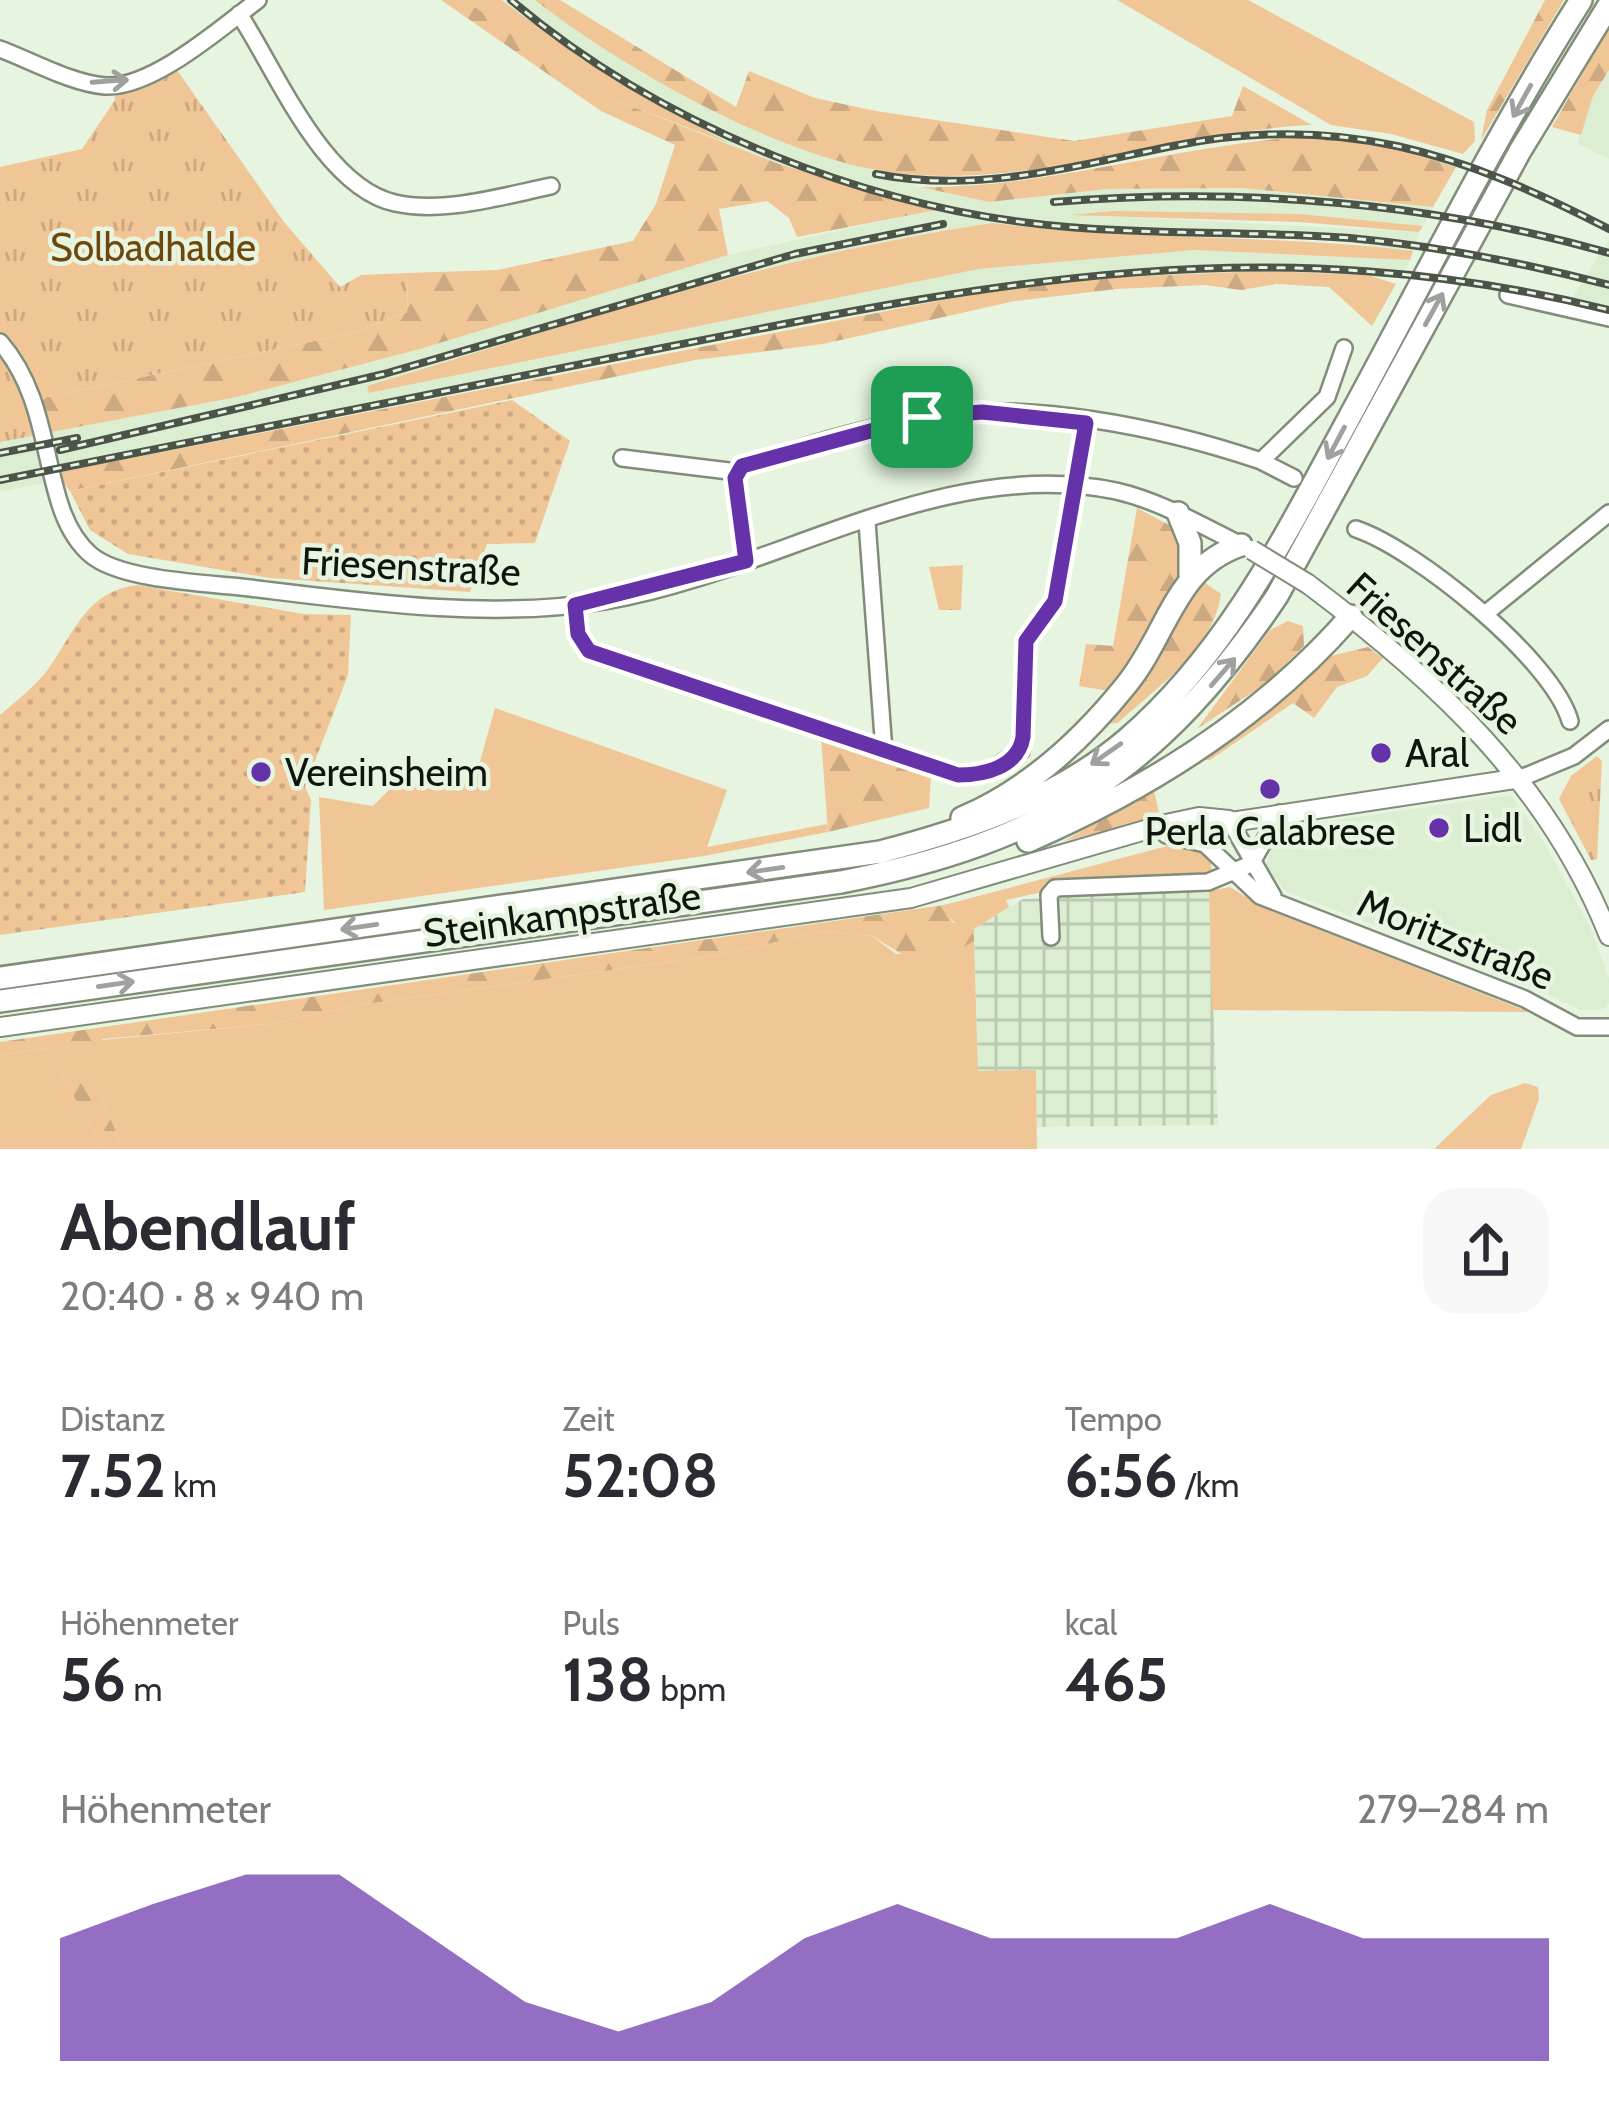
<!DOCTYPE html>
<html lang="de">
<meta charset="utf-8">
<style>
body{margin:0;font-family:Cabin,sans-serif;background:#f7f7f7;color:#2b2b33;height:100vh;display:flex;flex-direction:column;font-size:45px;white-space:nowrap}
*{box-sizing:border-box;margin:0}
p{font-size:39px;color:#7c7c81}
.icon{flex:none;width:66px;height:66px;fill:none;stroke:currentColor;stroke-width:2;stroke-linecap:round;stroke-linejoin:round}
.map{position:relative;height:1149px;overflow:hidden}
.sheet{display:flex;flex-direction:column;background:#fff;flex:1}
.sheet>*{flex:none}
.pin{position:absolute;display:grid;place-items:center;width:102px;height:102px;color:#fff;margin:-51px;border-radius:24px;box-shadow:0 6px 18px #0006}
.round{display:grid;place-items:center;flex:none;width:126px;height:126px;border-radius:36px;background:#f7f7f7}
.headline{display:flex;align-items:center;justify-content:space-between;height:204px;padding:0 60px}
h1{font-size:66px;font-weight:800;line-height:90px}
.stats{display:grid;grid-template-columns:repeat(3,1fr);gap:18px;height:204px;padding:12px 60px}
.stats div{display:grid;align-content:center}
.stats b{font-size:60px;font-weight:800}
.stats small{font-size:33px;font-weight:400}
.stats p{font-size:33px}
.chart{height:336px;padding:24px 60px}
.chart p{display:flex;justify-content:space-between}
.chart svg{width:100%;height:216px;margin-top:12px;fill:#6632a9;opacity:.7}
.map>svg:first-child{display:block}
</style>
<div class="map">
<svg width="1609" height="1149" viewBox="0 0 1609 1149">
<defs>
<pattern id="industrial-grid" width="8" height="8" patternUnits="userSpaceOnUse" patternTransform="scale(3)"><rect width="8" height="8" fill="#dbeed2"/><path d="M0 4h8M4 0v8" fill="none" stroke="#bbcbb3"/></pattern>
<pattern id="forest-firs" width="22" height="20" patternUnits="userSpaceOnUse" patternTransform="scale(3)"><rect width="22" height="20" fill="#f0c697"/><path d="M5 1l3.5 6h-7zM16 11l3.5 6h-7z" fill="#cda981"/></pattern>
<pattern id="park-tufts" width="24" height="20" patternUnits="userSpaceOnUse" patternTransform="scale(3)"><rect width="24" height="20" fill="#f0c697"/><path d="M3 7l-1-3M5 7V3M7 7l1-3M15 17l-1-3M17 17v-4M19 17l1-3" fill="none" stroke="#cda981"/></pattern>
<pattern id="garden-dots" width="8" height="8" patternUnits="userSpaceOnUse" patternTransform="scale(3)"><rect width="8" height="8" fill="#f0c697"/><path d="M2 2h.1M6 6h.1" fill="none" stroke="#cda981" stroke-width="1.8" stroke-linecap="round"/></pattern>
</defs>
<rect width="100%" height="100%" fill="#e6f4e0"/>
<path fill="#dbeed2" d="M464,0H535L643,74L775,137L920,187L989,202L1108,189L1241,188L1433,207L1423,226L1300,214L1083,215L1419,232L1413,251L1325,240L1077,234L993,223L875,243L665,296L367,387L369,393L979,269L1194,250L1410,260L1400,278L1264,271L1072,279L781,328L55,473L46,433L237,397L420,349L728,255L932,210L779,164L615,100Z
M1609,70V159L1577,143L1593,96Z
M1609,240V313L1568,304Z
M43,434L53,481L0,492V442Z
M1511,795L1543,841L1590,927L1609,978V1003L1603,1009L1580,1010L1516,979L1285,891L1266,865L1275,836L1294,826Z"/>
<path fill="url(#industrial-grid)" d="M1209,891L1218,1125L1037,1127L1035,1071L978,1072L974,929L1023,899Z"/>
<path fill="#f0c697" d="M464,0H501L582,59L728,143L615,100Z
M1117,0H1248L1474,122L1475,141L1463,154L1391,134L1331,125Z
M1114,211L1300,214L1423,226L1419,232L1299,222L1069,215Z
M993,223C1133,241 1273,234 1413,251L1410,260L1194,250L979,269L369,393L367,386C573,324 779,254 993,223Z
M1264,271L1368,275L1396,284L1372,326L1329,287L1277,284Z
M495,708L727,790L707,847L827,824L828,832L704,856L324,910L319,797L373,806L391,788L474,783Z
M1171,845L1188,846L1211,859L1212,874L1052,881L1043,892L1006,900L1009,907L974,929C958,927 948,921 944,905Z
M1230,887L1264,908L1529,1012L1212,1010L1209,891Z
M823,931L872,936L896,954L951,955L974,941L978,1071L1036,1070L1037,1149H123L102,1098L101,1040L269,1024L359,1005L720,955Z
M46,1048L104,1149H0V1055Z
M1525,1083L1538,1087L1539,1099L1521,1149H1434L1491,1095Z"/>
<path fill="url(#forest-firs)" d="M441,0H464L615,100L779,164L936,210L797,237L789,218L767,201L719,209L728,255L420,349L237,397L46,433L38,399L357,332L407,312L408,273L497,270L633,241L656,204L675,145L601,111Z
M535,0H560L736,107L749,71L815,98L876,111L1074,141L1232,116L1243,86L1312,125C1225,129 1145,153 1060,166C1001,175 936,181 877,170C769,151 621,67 535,0Z
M1545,0H1564L1481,140L1487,110Z
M1609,27V70L1593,96L1581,135L1552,127Z
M1316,136L1397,149L1456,167L1433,207L1241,188L1108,189L989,202L920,187C1054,188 1182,143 1316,136Z
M1264,271L1277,284L1241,290L1205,285L1116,289L1015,301L823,344L695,360L70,491L55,473L943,300L1072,279Z
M1137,508L1177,529C1196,584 1144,646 1115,692L1079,686L1086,644L1113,646Z
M1198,578L1221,594C1213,650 1158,686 1118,723L1102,724Z
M1288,621L1303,626L1304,646L1265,684L1197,729L1270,630Z
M1368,647L1383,658L1367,676L1337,687L1314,718L1293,703L1210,760H1200L1326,657Z
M821,738L931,775L929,808L828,832Z
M1154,790L1160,818L1064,841Z
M944,905L952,922L974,929V941L951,955L918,964L872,936L823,931L720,955L359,1005L269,1024L102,1039V1098L123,1149H104L46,1048L0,1055V1042Z"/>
<path fill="url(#park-tufts)" d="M172,63L284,222L340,287L361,275L408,273L407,312L357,332L38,399L0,340V167L82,149L115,100L114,85Z
M0,347L43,434L0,442Z
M963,565L961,610H939L929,567Z
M1597,756L1602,761L1597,859L1591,860L1559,799L1571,776Z"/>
<path fill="url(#garden-dots)" d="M512,400L570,441L535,543L487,544L470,592L270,578L128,554L90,530L70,491Z
M137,585L304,614L351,615L348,675L305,787L311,800L305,892L0,935V715C17,700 36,686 49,668C75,631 87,591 137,585Z"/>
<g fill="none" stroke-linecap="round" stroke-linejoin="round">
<defs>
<path id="minor" d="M239,14C276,70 323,187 395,203C444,214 503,196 551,186
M0,49C32,61 71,83 105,86C152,89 222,27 258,0
M1508,295L1609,318
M0,342C59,409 38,510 91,555C122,581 209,583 250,588C364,602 491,620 605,601C774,573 939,455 1116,491C1160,501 1201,525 1241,545
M622,458L737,472
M1261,461L1294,478
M867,522L884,751
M1356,529C1416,549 1553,660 1570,721
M746,561L735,478L742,466C800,448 859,429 919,418C1026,399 1160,427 1261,461L1327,397L1344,348
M575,605L578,634L589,651L958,775L989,771L1021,751L1026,641L1055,601L1086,423
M1485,614L1609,513
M1521,778L1574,756L1609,729
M1229,820L1273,896
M1166,835L1205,844L1260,896L1525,999L1577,1027H1609
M1251,864L1280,813
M1051,937L1049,895L1055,888L1208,882L1251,864"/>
<path id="major" d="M1308,584C1436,680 1549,784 1609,936
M1218,824L1521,778
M0,1027L911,898L1166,824L1199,817L1229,820"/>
<path id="highway" d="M1178,513L1190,543V576
M962,818C1028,790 1083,739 1127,684C1168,633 1175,567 1241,545
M1028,841C1148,789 1264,716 1351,616
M0,978L880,852C968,829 1055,800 1126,740C1225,655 1282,542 1343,429C1421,286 1494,137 1581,0
M0,1001L841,882C1047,842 1160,770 1277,596L1520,151L1609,5"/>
</defs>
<use href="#minor" stroke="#808d7a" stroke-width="20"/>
<use href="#major" stroke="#808d7a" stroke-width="22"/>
<use href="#highway" stroke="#808d7a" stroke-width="26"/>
<use href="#minor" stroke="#fff" stroke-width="15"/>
<use href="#major" stroke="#fff" stroke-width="18"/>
<use href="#highway" stroke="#fff" stroke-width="21"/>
<defs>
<path id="rail" d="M511,0C661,127 872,211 1068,227C1162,235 1256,231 1350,238C1437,246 1524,263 1609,285
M876,174C978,194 1073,166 1173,146C1339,112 1462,153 1609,229
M1054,202C1240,187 1429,202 1609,253
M60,450L384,374L795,254L943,224
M0,453L77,438
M0,480C210,437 421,396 632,354C975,286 1259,223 1609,310"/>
</defs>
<use href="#rail" stroke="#4c5449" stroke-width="8"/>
<use href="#rail" stroke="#e6f4e0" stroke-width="3" stroke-dasharray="9" stroke-linecap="butt"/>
<defs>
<path id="major-bridge" d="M1252,550L1308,584"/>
</defs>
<use href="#major-bridge" stroke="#808d7a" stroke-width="22" stroke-linecap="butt"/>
<use href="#major-bridge" stroke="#fff" stroke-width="18"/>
</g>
<defs><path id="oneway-shaft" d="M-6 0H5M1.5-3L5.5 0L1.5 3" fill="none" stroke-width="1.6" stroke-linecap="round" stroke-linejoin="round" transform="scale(3)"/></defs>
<g stroke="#9fa19e">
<use href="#oneway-shaft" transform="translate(110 81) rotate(-4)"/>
<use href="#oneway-shaft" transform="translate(1522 101) rotate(119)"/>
<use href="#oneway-shaft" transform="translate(1434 309) rotate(-61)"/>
<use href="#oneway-shaft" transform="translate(1336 443) rotate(118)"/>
<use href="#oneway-shaft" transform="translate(1223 672) rotate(-49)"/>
<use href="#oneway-shaft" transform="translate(1106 754) rotate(145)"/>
<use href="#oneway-shaft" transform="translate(765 870) rotate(172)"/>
<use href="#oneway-shaft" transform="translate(359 927) rotate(172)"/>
<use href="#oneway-shaft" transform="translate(116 984) rotate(-8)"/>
</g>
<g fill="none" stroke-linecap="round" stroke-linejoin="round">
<defs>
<path id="route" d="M982,412L1086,423L1055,601L1026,641L1023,737C1018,767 985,775 958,775L589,651L578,634L575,605L746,561L735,478L742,466L922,417Z"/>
</defs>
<use href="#route" stroke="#fff" stroke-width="24"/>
<use href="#route" stroke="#6632a9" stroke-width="15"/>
</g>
<g fill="#6632a9" stroke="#e6f4e0" stroke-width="4.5">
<circle cx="1381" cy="753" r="12"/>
<circle cx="261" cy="772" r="12"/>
<circle cx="1270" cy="789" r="12"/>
<circle cx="1439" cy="828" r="12"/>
</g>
<g text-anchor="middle" stroke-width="9" stroke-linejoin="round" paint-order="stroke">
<g font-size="39" fill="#6f470d" stroke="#e6f4e0">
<text x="153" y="261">Solbadhalde</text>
</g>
<g font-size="39" fill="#0f140d" stroke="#e6f4e0">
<text transform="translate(411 566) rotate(3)" y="14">Friesenstraße</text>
<text transform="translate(1435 653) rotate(42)" y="14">Friesenstraße</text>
<text transform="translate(562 914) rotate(-8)" y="14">Steinkampstraße</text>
<text transform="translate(1456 939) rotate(22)" y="14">Moritzstraße</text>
</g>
<g font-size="39" fill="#0f140d" stroke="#e6f4e0" text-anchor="start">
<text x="1405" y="767">Aral</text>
<text x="285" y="786">Vereinsheim</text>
<text x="1463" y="842">Lidl</text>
<text x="1270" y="845" text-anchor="middle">Perla Calabrese</text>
</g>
</g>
</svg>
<div class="pin" style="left:922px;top:417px;background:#1e9e55"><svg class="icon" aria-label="arrive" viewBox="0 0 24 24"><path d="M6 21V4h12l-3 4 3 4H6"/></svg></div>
</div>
<section class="sheet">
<div class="headline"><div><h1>Abendlauf</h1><p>20:40 · 8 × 940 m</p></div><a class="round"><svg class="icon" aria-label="share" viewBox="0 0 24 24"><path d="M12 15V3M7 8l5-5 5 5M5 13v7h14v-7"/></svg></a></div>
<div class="stats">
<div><p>Distanz</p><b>7.52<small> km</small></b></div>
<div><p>Zeit</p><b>52:08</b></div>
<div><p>Tempo</p><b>6:56<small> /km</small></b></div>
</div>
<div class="stats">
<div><p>Höhenmeter</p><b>56<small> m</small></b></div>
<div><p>Puls</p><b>138<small> bpm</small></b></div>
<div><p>kcal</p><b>465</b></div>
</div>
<div class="chart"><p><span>Höhenmeter</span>279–284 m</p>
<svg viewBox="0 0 160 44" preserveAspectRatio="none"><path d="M0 44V19L10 12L20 6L30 6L40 19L50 32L60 38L70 32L80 19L90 12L100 19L110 19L120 19L130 12L140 19L150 19L160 19V44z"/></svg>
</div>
</section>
